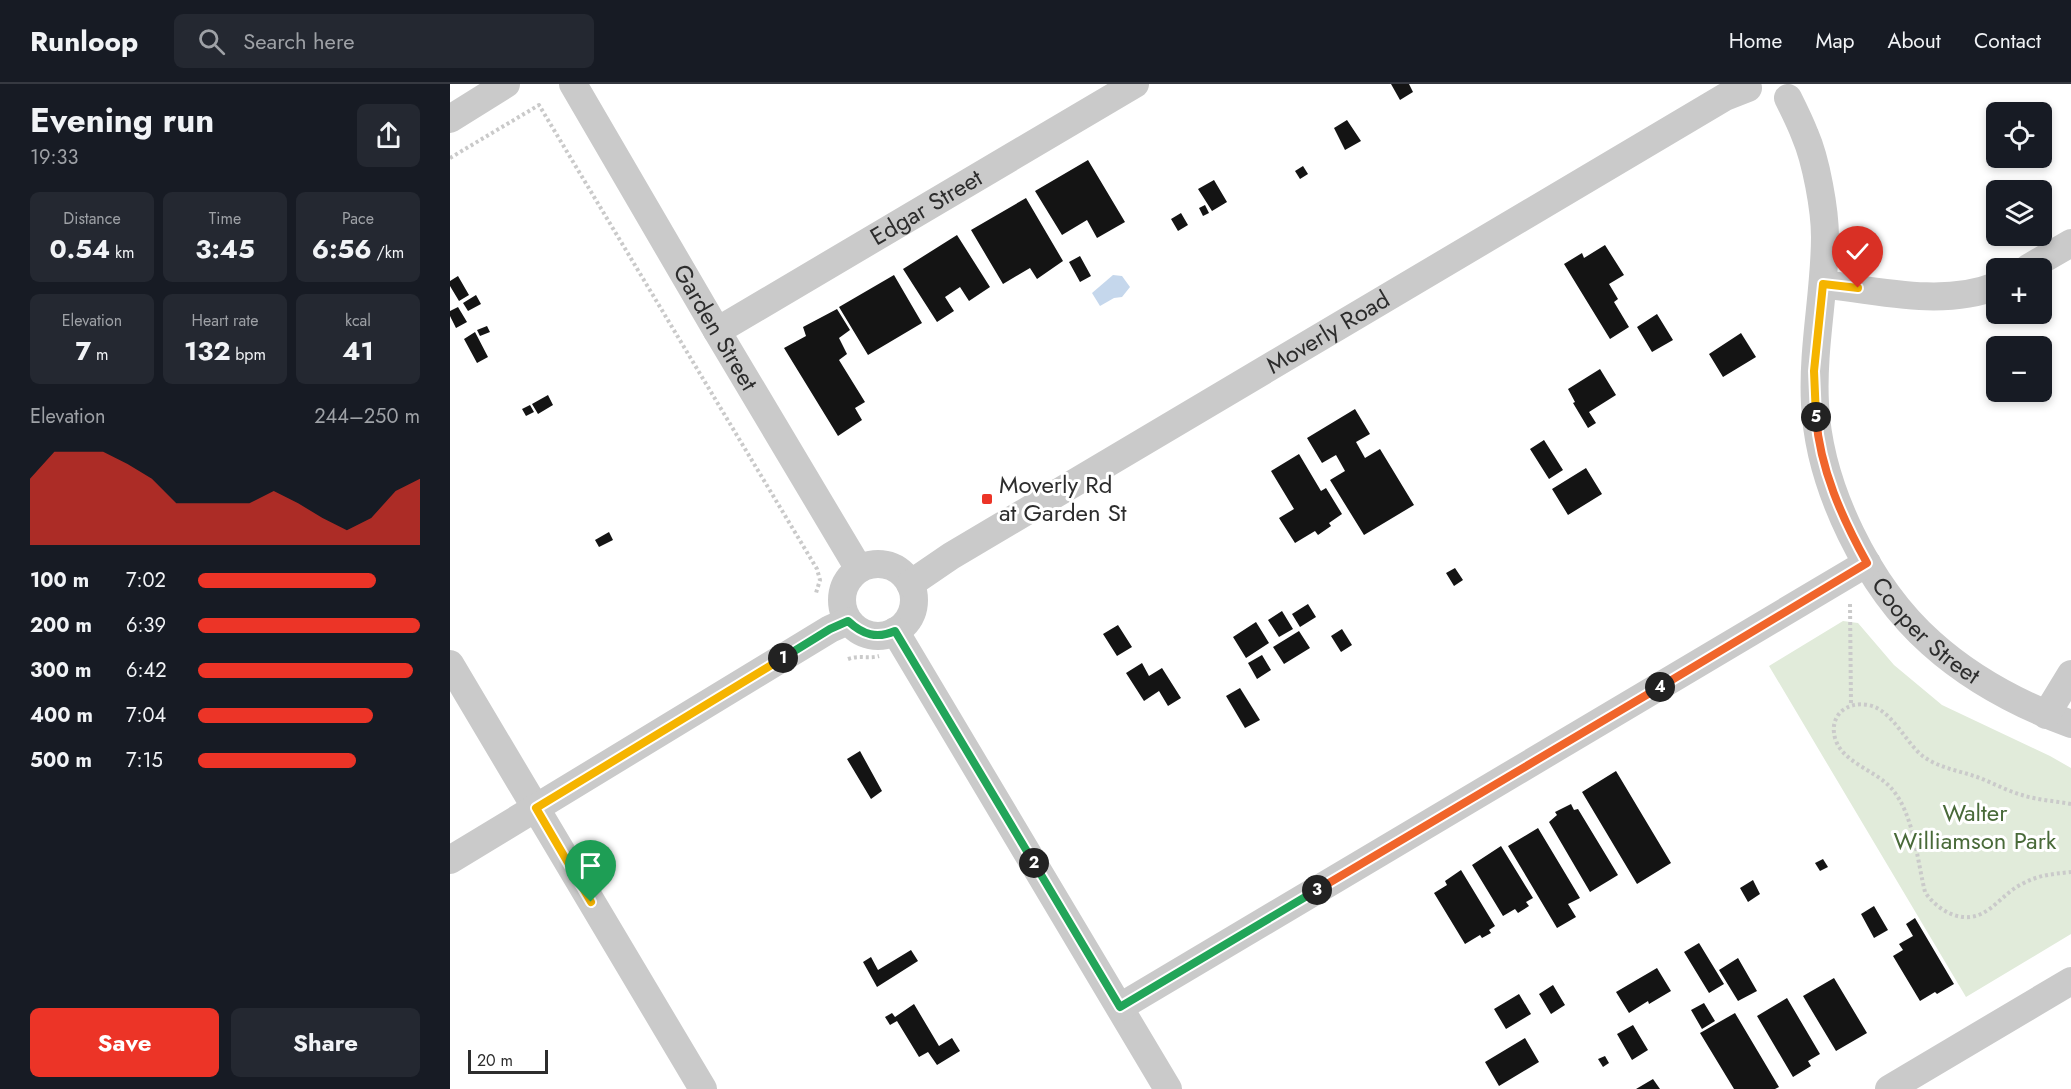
<!DOCTYPE html>
<meta charset="utf-8">
<style>
body{margin:0;font-family:Jost,sans-serif;background:#242831;color:#f1f3f6;height:100vh;display:flex;flex-direction:column;font-size:22px;white-space:nowrap}
*{box-sizing:border-box;margin:0}
p{font-size:20px;color:#9ea1a6}
.icon{flex:none;width:33px;height:33px;fill:none;stroke:currentColor;stroke-width:2;stroke-linecap:round;stroke-linejoin:round}
.map{position:relative;flex:1;overflow:hidden}
.side{display:flex;flex-direction:column;background:#171b24;width:450px}
.side>*{flex:none}
.controls{position:absolute;left:1536px;top:18px;display:grid;gap:12px}
.controls a{display:grid;place-items:center;width:66px;height:66px;border-radius:9px;background:#171b24;box-shadow:0 3px 9px #0003;font-size:30px}
.scale{position:absolute;left:18px;bottom:15px;width:80px;box-sizing:border-box;padding-left:6px;border:3px solid #2d2d2d;border-top:0;font-size:16px;line-height:21px;white-space:nowrap;color:#2d2d2d;-webkit-text-stroke:4px #fff;paint-order:stroke}
.pin{position:absolute;display:grid;place-items:center;width:51px;height:51px;color:#fff;margin:-62px -26px;border-radius:50% 50% 50% 0;rotate:-45deg;box-shadow:0 0 6px #0007}
.pin .icon{rotate:45deg}
.km{position:absolute;width:30px;height:30px;margin:-15px;border-radius:50%;background:#222;color:#fff;font-size:16px;line-height:30px;text-align:center}
.round{display:grid;place-items:center;flex:none;width:63px;height:63px;border-radius:9px;background:#242831}
.headline{display:flex;align-items:center;justify-content:space-between;height:102px;padding:0 30px}
h1{font-size:33px;font-weight:700;line-height:45px}
.metrics{display:grid;grid-template-columns:repeat(3,1fr);gap:9px;height:102px;padding:6px 30px}
.metrics div{display:grid;align-content:center;border-radius:9px;background:#242831;text-align:center}
.metrics b{font-size:26px;font-weight:700}
.metrics small{font-size:16px;font-weight:400}
.metrics p{font-size:16px}
.chart{height:168px;padding:12px 30px}
.chart p{display:flex;justify-content:space-between}
.chart svg{width:100%;height:108px;margin-top:6px;fill:#ec3427;opacity:.7}
.button{display:flex;gap:12px;margin-top:auto;padding:12px 30px}
.button a{flex:1;height:69px;border-radius:9px;background:#ec3427;color:#fff;font-size:24px;font-weight:700;line-height:69px;text-align:center}
.button a+a{background:#242831;color:#f1f3f6}
ul{padding:0 30px;list-style:none;font-size:20px}
li{display:grid;grid-template-columns:96px 72px 1fr;align-items:center;height:45px}
li i{height:15px;border-radius:8px;background:#ec3427}
header{display:flex;align-items:center;gap:36px;box-sizing:border-box;height:84px;padding:0 30px;background:#171b24;border-bottom:2px solid #363941}
header strong{font-size:28px}
nav{display:flex;gap:33px;margin-inline-start:auto;font-size:21px}
.search{width:420px;height:54px;background:#242831;display:flex;align-items:center;gap:15px;box-sizing:border-box;padding:0 21px;border-radius:9px;color:#9ea1a6;font-size:22px}
main{display:flex;flex:1;min-height:0}
.map>svg:first-child{display:block}
</style>
<header>
<strong>Runloop</strong>
<div class="search"><svg class="icon" aria-label="search" viewBox="0 0 24 24"><circle cx="10" cy="10" r="6"/><path d="M15 15l6 6"/></svg>Search here</div>
<nav><a>Home</a><a>Map</a><a>About</a><a>Contact</a></nav>
</header>
<main>
<section class="side">
<div class="headline"><div><h1>Evening run</h1><p>19:33</p></div><a class="round"><svg class="icon" aria-label="share" viewBox="0 0 24 24"><path d="M12 15V3M7 8l5-5 5 5M5 13v7h14v-7"/></svg></a></div>
<div class="metrics">
<div><p>Distance</p><b>0.54<small> km</small></b></div>
<div><p>Time</p><b>3:45</b></div>
<div><p>Pace</p><b>6:56<small> /km</small></b></div>
</div>
<div class="metrics">
<div><p>Elevation</p><b>7<small> m</small></b></div>
<div><p>Heart rate</p><b>132<small> bpm</small></b></div>
<div><p>kcal</p><b>41</b></div>
</div>
<div class="chart"><p><span>Elevation</span>244–250 m</p>
<svg viewBox="0 0 160 44" preserveAspectRatio="none"><path d="M0 44V17L10 6L20 6L30 6L40 11L50 17L60 27L70 27L80 27L90 27L100 22L110 27L120 33L130 38L140 33L150 22L160 17V44z"/></svg>
</div>
<ul>
<li><b>100 m</b>7:02<i style="width:80%"></i></li>
<li><b>200 m</b>6:39<i style="width:100%"></i></li>
<li><b>300 m</b>6:42<i style="width:97%"></i></li>
<li><b>400 m</b>7:04<i style="width:79%"></i></li>
<li><b>500 m</b>7:15<i style="width:71%"></i></li>
</ul>
<div class="button"><a>Save</a><a>Share</a></div>
</section>
<div class="map">
<svg width="1621" height="1005" viewBox="0 0 1621 1005">
<rect width="100%" height="100%" fill="#fff"/>
<path fill="#e1ebda" d="M1393,537L1408,539L1444,581L1492,621L1600,672L1621,684V850L1516,913L1319,582Z"/>
<path fill="#c5d7ec" d="M663,191L672,192L680,203L672,213L664,214L650,222L642,209Z"/>
<path fill="#141414" d="M941,0H959L963,8L950,16Z
M897,36L911,57L895,66L884,44Z
M638,76L675,138L647,154L637,136L612,151L585,107Z
M853,82L858,90L850,95L845,87Z
M764,96L777,118L762,127L748,105Z
M576,114L613,177L587,195L580,184L553,200L521,146Z
M755,121L759,129L753,132L749,124Z
M731,129L738,141L728,147L721,135Z
M507,151L540,203L519,217L510,203L495,213L504,227L487,238L453,185Z
M1155,161L1174,191L1159,200L1168,215L1164,218L1179,243L1160,255L1114,180L1132,169L1134,174Z
M630,172L641,192L630,198L619,178Z
M444,191L472,239L418,271L389,223Z
M8,192L19,211L9,217L0,202V197Z
M26,211L31,220L18,227L13,219Z
M8,223L17,238L6,244L0,232V227Z
M387,225L400,246L389,254L397,270L389,276L415,318L405,324L412,336L388,352L334,264L356,252L353,243Z
M1207,230L1223,256L1202,268L1187,243Z
M37,242L40,248L30,252L27,246Z
M25,248L38,273L27,279L14,255Z
M1291,249L1306,273L1273,293L1259,270Z
M1150,285L1166,311L1139,328L1146,339L1138,344L1123,319L1125,318L1118,305Z
M98,311L103,321L88,330L82,320Z
M80,321L84,328L76,332L72,325Z
M905,325L920,350L906,358L915,374L930,365L964,421L914,451L880,396L895,387L886,371L872,379L857,354Z
M1094,356L1113,386L1099,395L1080,365Z
M849,370L871,407L876,404L892,430L879,439L881,442L868,451L865,447L845,459L829,434L844,425L821,387Z
M1136,384L1152,410L1118,431L1102,405Z
M159,448L163,456L149,463L145,456Z
M1005,484L1013,496L1004,502L996,489Z
M858,520L866,533L850,543L842,530Z
M832,527L843,545L829,553L818,536Z
M806,538L819,559L796,574L783,553Z
M668,541L682,563L667,572L653,550Z
M892,545L902,561L891,568L881,552Z
M849,547L860,564L834,580L823,563Z
M812,571L821,586L807,595L798,579Z
M692,579L699,592L712,584L731,614L718,622L709,607L694,617L676,589Z
M790,604L810,636L795,644L776,612Z
M410,667L432,707L421,715L397,675Z
M1166,687L1221,779L1187,800L1132,708Z
M1121,720L1124,726L1128,725L1168,791L1140,808L1099,738L1107,731L1105,728Z
M1088,744L1130,814L1118,820L1126,833L1107,844L1058,762Z
M1051,762L1083,814L1076,818L1079,822L1068,829L1065,825L1053,832L1022,781Z
M1373,775L1378,783L1370,787L1365,779Z
M1011,786L1045,842L1039,846L1041,849L1032,854L1030,851L1015,860L984,809L997,801L995,797Z
M1303,796L1310,810L1298,818L1290,804Z
M1424,822L1438,846L1424,854L1411,830Z
M1465,834L1504,900L1487,910L1485,908L1470,917L1443,872L1453,866L1449,860L1463,852L1456,840Z
M1249,859L1274,900L1259,909L1234,868Z
M461,866L468,877L427,903L413,878L421,873L428,886Z
M1288,874L1307,907L1288,917L1269,886Z
M1207,884L1221,907L1199,920L1198,917L1179,929L1166,908Z
M1384,894L1417,949L1386,967L1353,912Z
M1103,901L1115,921L1101,930L1089,910Z
M1069,910L1081,930L1056,945L1044,925Z
M1337,914L1370,970L1358,977L1361,982L1343,993L1307,932Z
M1254,919L1265,937L1252,945L1241,926Z
M464,920L489,962L502,954L510,967L487,981L478,968L469,973L447,937L440,941L435,933L442,929L445,933Z
M1285,929L1329,1003L1325,1005H1284L1250,949Z
M1183,941L1198,966L1182,976L1167,950Z
M1075,954L1089,978L1049,1002L1035,978Z
M1155,972L1159,979L1153,983L1148,975Z
M1203,995L1210,1005H1186Z"/>
<g fill="none" stroke-linecap="round" stroke-linejoin="round">
<path stroke="#cacaca" stroke-width="4" stroke-dasharray="3 3" stroke-linecap="butt" d="M0,74L89,21L367,485L370,496L366,509
M1400,520L1401,621
M398,575C409,571 418,575 429,572
M1621,720C1605,717 1587,716 1572,711C1554,706 1538,696 1521,691C1505,686 1488,683 1474,673C1456,660 1442,625 1418,621C1396,617 1379,632 1385,654C1392,679 1426,686 1442,705C1464,731 1467,776 1475,808C1486,825 1510,840 1531,830C1546,823 1557,807 1572,800C1588,791 1603,790 1621,788"/>
<g stroke="#cacaca" stroke-width="28">
<path id="s1" d="M123,0L267,247L409,485"/>
<path id="s2" d="M1338,14C1344,26 1350,38 1355,51C1366,76 1375,126 1375,153C1375,208 1362,264 1365,320C1369,403 1418,503 1481,559C1522,596 1570,621 1621,640"/>
<path d="M0,35L56,0"/>
<path d="M1578,184L1621,159"/>
<path d="M1373,200C1428,207 1494,223 1546,202"/>
<path id="s3" d="M267,247L685,0"/>
<circle cx="428" cy="516" r="36"/>
<path id="s4" d="M460,500L501,472L1275,13L1298,4"/>
<path d="M445,547L718,1005"/>
<path d="M0,580L253,1005"/>
<path d="M1596,631L1621,590"/>
<path d="M0,776L380,545L398,537"/>
<path d="M670,923L1417,479"/>
<path d="M1439,1005L1621,897"/>
</g>
</g>
<g fill="none" stroke-linecap="round" stroke-linejoin="round">
<defs>
<path id="split-1" d="M141,818L86,724L333,574"/>
<path id="split-2" d="M333,574L380,545L398,537C413,551 427,555 445,547L584,779"/>
<path id="split-3" d="M584,779L670,923L867,806"/>
<path id="split-4" d="M867,806L1210,603"/>
<path id="split-5" d="M1210,603L1417,479C1392,434 1370,385 1366,333"/>
<path id="split-6" d="M1366,333L1364,287L1373,200L1408,204"/>
</defs>
<use href="#split-1" stroke="#fff" stroke-width="12"/>
<use href="#split-2" stroke="#fff" stroke-width="12"/>
<use href="#split-3" stroke="#fff" stroke-width="12"/>
<use href="#split-4" stroke="#fff" stroke-width="12"/>
<use href="#split-5" stroke="#fff" stroke-width="12"/>
<use href="#split-6" stroke="#fff" stroke-width="12"/>
<use href="#split-1" stroke="#f5b400" stroke-width="8"/>
<use href="#split-2" stroke="#22a559" stroke-width="8"/>
<use href="#split-3" stroke="#22a559" stroke-width="8"/>
<use href="#split-4" stroke="#f0652b" stroke-width="8"/>
<use href="#split-5" stroke="#f0652b" stroke-width="8"/>
<use href="#split-6" stroke="#f5b400" stroke-width="8"/>
</g>
<rect fill="#ec3427" stroke="#fff" stroke-width="2" x="531" y="409" width="12" height="12" rx="3"/>
<g text-anchor="middle" stroke-width="6" stroke-linejoin="round" paint-order="stroke">
<g font-size="24" fill="#2d2d2d" stroke="#fff">
<text dy="8" stroke="none"><textPath href="#s3" startOffset="243">Edgar Street</textPath></text>
<text dy="8" stroke="none"><textPath href="#s1" startOffset="282">Garden Street</textPath></text>
<text dy="8" stroke="none"><textPath href="#s4" startOffset="488">Moverly Road</textPath></text>
<text dy="8" stroke="none"><textPath href="#s2" startOffset="572">Cooper Street</textPath></text>
</g>
<g font-size="24" fill="#2d2d2d" stroke="#fff" text-anchor="start">
<text x="549" y="409">Moverly Rd<tspan x="549" dy="28">at Garden St</tspan></text>
</g>
<g font-size="24" fill="#496a39" stroke="#fff">
<text x="1525" y="737">Walter<tspan x="1525" dy="28">Williamson Park</tspan></text>
</g>
</g>
</svg>
<div class="controls">
<a><svg class="icon" aria-label="locate" viewBox="0 0 24 24"><circle cx="12" cy="12" r="6"/><path d="M12 2v4M12 18v4M2 12h4M18 12h4"/></svg></a>
<a><svg class="icon" aria-label="layers" viewBox="0 0 24 24"><path d="M12 4l9 5-9 5-9-5zM3 14l9 5 9-5"/></svg></a>
<a>+</a>
<a>−</a>
</div>
<div class="scale">20 m</div>
<div class="pin" style="left:141px;top:818px;background:#1e9e55"><svg class="icon" aria-label="arrive" viewBox="0 0 24 24"><path d="M6 21V4h12l-3 4 3 4H6"/></svg></div>
<div class="pin" style="left:1408px;top:204px;background:#d93025"><svg class="icon" aria-label="check" viewBox="0 0 24 24"><path d="M5 12l5 5 9-10"/></svg></div>
<b class="km" style="left:333px;top:574px">1</b>
<b class="km" style="left:584px;top:779px">2</b>
<b class="km" style="left:867px;top:806px">3</b>
<b class="km" style="left:1210px;top:603px">4</b>
<b class="km" style="left:1366px;top:333px">5</b>
</div>
</main>
